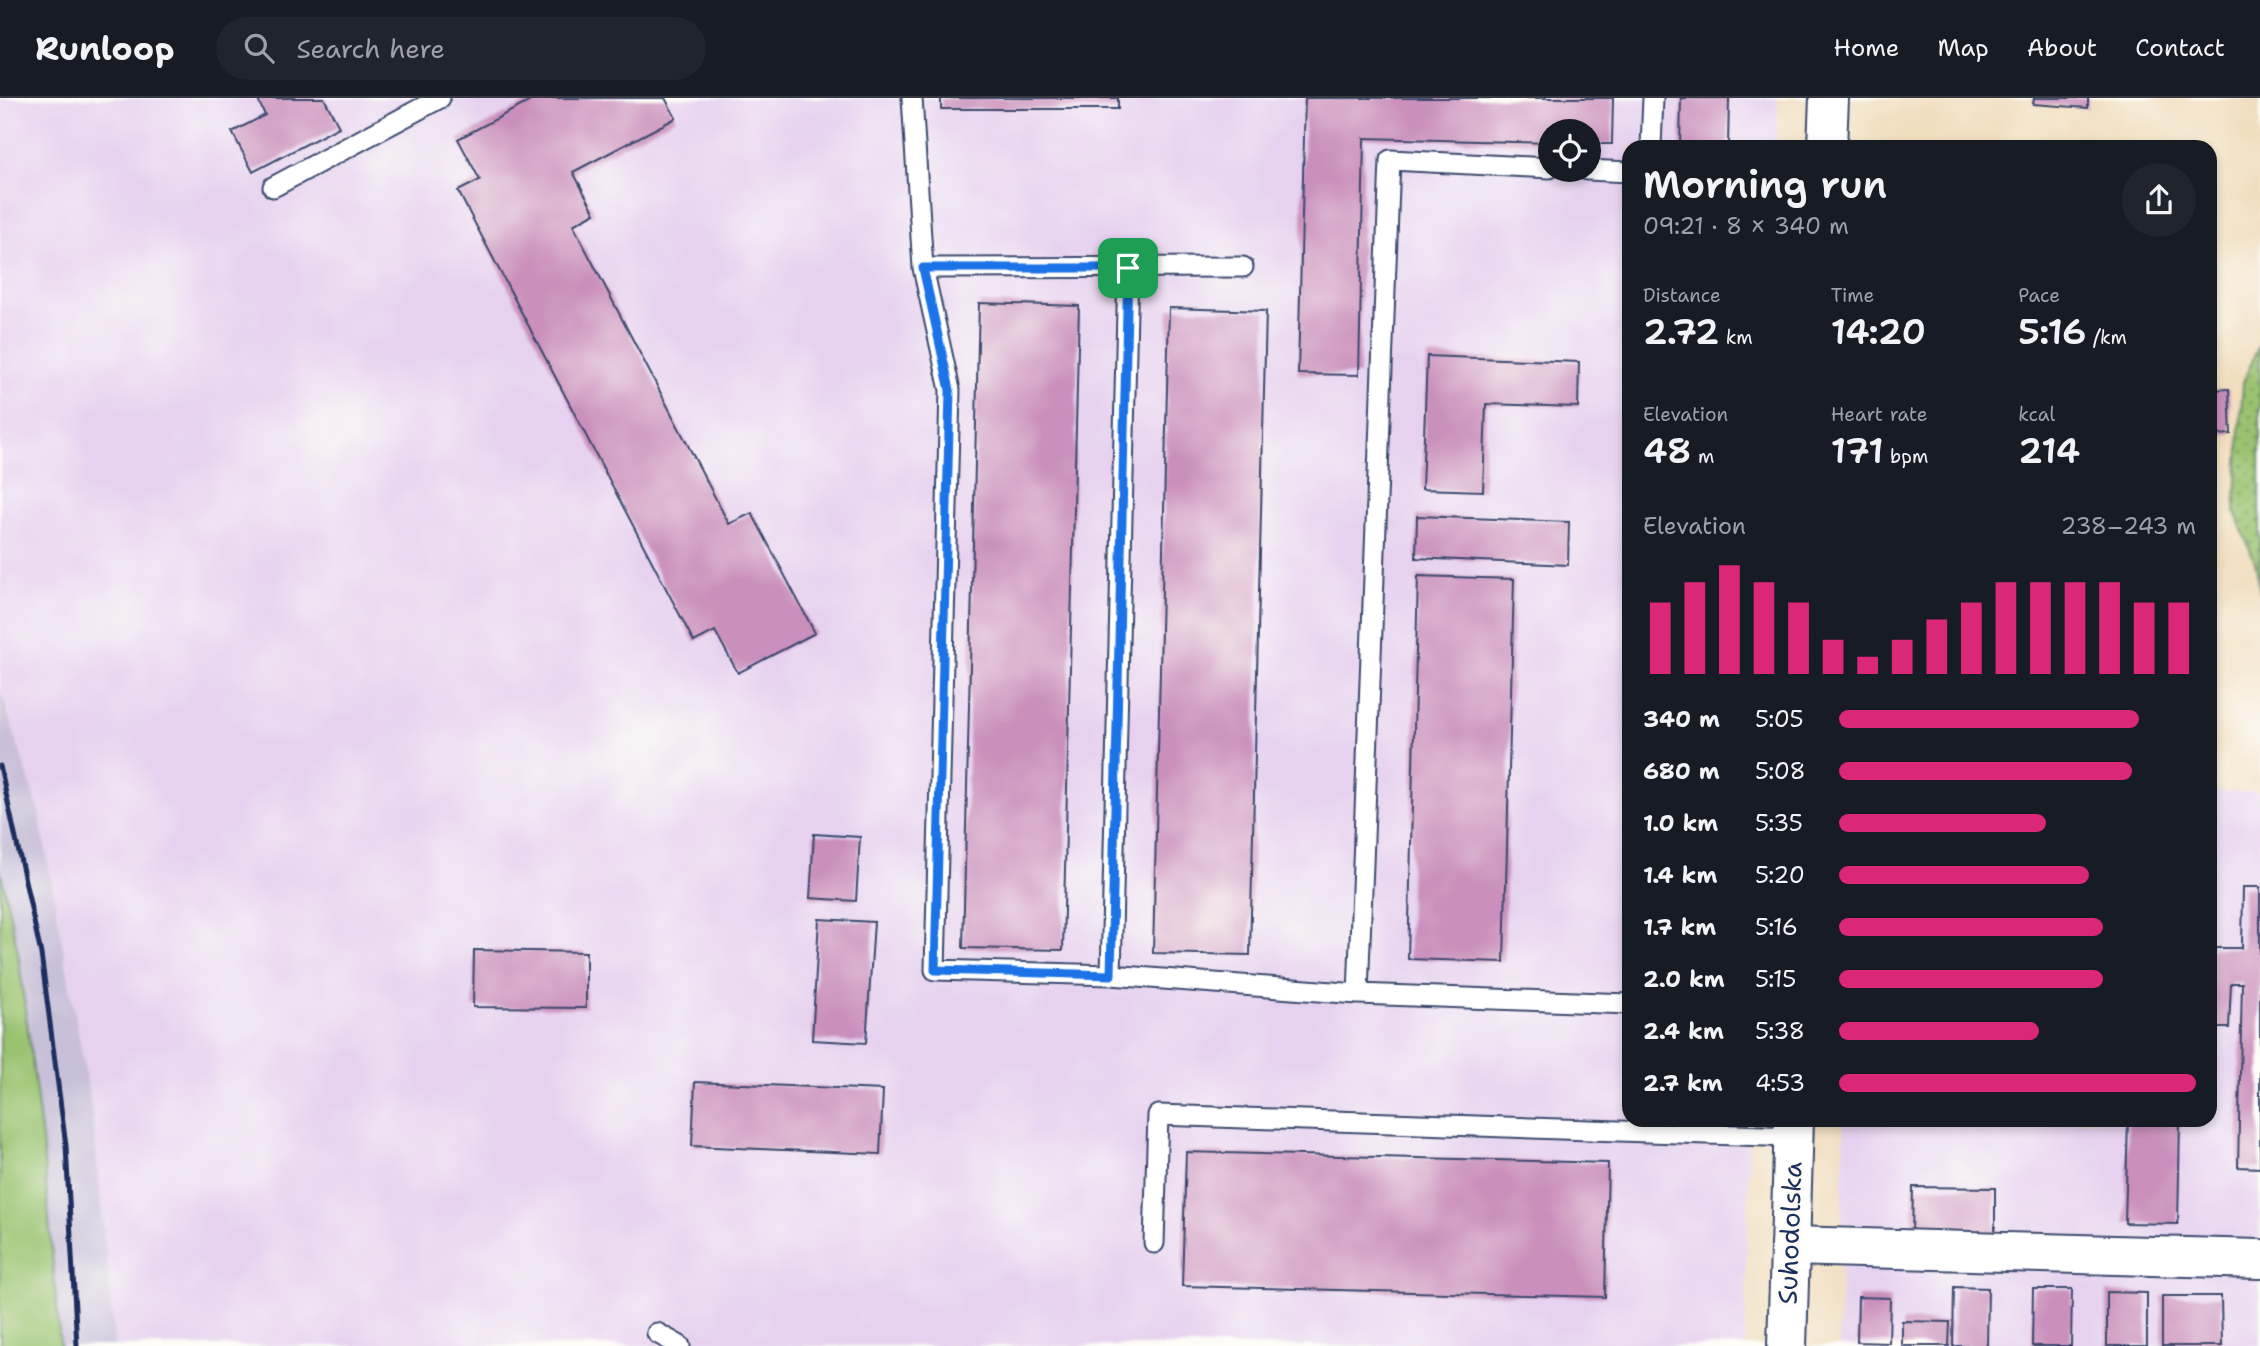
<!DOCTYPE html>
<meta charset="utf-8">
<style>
body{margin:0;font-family:"Shantell Sans",sans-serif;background:#20242c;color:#f1f3f6;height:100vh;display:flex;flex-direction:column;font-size:26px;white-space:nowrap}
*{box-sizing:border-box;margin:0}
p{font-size:23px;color:#9ea1a6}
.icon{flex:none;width:38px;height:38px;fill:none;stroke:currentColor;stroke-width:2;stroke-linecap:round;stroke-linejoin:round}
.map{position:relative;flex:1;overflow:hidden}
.drawer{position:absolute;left:1622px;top:42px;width:595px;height:987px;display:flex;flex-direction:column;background:#171b24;border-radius:21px;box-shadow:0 4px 10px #0003}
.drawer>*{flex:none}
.buttons{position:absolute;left:1538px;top:21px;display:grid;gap:14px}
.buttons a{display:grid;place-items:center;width:63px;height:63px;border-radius:50%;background:#171b24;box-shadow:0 4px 10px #0003;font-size:35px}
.pin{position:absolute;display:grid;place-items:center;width:60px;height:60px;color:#fff;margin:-30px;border-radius:14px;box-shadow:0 4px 10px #0006}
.round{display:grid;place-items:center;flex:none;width:74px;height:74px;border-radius:37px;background:#20242c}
.headline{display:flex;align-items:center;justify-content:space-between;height:119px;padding:0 21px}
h1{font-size:38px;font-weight:600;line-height:52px}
.stats{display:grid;grid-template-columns:repeat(3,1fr);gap:10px;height:119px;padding:7px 21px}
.stats div{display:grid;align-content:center}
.stats b{font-size:35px;font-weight:600}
.stats small{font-size:19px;font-weight:400}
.stats p{font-size:19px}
.chart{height:196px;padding:14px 21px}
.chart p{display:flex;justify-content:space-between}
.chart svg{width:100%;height:126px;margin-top:7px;stroke:#db2777;stroke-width:6}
ul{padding:0 21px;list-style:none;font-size:23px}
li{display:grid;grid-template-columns:112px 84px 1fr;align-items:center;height:52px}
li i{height:18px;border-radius:9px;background:#db2777}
header{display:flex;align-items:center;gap:42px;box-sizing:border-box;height:98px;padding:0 35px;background:#171b24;border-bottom:2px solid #363941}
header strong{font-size:33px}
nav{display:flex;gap:38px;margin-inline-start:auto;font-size:24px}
.search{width:490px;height:63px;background:#20242c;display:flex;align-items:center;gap:18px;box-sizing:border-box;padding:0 24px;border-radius:38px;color:#9ea1a6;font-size:26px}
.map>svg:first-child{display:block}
</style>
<header>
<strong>Runloop</strong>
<div class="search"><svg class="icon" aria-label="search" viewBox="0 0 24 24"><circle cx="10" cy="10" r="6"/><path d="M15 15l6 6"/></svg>Search here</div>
<nav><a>Home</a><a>Map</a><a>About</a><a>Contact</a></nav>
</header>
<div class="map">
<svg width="2260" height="1248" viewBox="0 0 2260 1248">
<defs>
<pattern id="park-dots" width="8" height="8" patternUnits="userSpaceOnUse" patternTransform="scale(1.75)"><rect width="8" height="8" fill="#9ac36f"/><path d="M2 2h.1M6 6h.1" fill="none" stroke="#7d9f5e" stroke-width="1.8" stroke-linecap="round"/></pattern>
</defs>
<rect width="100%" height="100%" fill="#fdfcf7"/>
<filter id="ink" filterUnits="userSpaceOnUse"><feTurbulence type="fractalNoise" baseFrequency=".0143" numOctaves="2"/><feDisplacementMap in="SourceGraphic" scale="14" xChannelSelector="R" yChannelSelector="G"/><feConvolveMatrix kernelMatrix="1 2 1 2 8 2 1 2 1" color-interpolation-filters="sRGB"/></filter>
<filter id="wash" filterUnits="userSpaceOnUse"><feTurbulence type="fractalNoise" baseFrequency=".00686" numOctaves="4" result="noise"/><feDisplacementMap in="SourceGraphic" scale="28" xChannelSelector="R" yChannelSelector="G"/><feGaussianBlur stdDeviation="1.57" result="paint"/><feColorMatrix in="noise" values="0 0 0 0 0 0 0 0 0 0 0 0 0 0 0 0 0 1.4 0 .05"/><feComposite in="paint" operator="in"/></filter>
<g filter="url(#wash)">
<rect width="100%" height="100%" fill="#f1debf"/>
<path fill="#e6d2f0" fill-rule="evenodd" d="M0,0H1778L1776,49H1629V1022H1750L1745,1248H115L92,1013L39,713L0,591ZM1550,33H1589V72H1550Z
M2210,693L2260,694V1248H1839L1844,1022H2210Z"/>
<path fill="#c8bfd8" d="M0,591L39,713L92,1013L115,1248H60L18,855L0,771Z"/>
<path fill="#9ac36f" stroke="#5a7966" stroke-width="2" d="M0,771L18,855L42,1041L60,1248H0Z"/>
<path fill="url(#park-dots)" stroke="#5a7966" stroke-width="2" d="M2260,245V495L2256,467L2235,414L2243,284Z"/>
<g id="blocks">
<path fill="#ca8fbc" d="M257,0H324L339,29L253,74L232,34L265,17Z
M536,0H665L676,20L573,74L595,115L573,127L729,426L752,415L815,535L738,575L715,533L694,544L458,93L480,82L458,41Z
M941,0H1118V11H941Z
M1305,0H1613L1612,46H1589V33H1550V45L1364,40L1359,277L1298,276Z
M1681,0H1729L1728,49H1680Z
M2034,0H2088V10L2033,6Z
M979,205L1079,208L1063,852L963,850Z
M1169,210L1266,213L1250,857L1153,855Z
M1427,258L1579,264L1578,309L1486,306L1483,393L1422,391Z
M2229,291L2231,336L2217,337L2215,303H2210V292Z
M1417,418L1569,424L1568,467L1416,460Z
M1418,478L1514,481L1504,864L1408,861Z
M814,736L860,739L856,803L810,800Z
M2243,789H2260V1070L2238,1069L2242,885H2231L2229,930H2210V850H2242Z
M819,821L874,824L866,945L812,942Z
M474,852L586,854V910L473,909Z
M695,984L883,992L880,1056L692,1048Z
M2128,1022H2180L2178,1126L2125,1125Z
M1186,1054L1608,1065L1605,1199L1182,1188Z
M1913,1089L1995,1090V1140L1912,1138Z
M1954,1189L1988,1190L1987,1248H1953Z
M2033,1191H2072L2071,1248H2032Z
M2107,1194L2147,1195V1248H2107Z
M2162,1198H2221L2222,1248H2162Z
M1858,1199L1890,1200L1889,1245L1857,1244Z
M1902,1223L1950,1224L1949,1248H1902Z"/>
</g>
</g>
<g filter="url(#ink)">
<use href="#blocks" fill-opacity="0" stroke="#3b496d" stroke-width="2"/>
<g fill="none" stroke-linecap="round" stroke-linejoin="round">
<defs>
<path id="service" d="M912,0L923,170L950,292L935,872L1111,877L1358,896L1629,906
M1651,49L1653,0
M1587,72L1629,74
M273,89L440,0
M923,170L1243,169
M1111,877L1128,170
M1358,896L1390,62L1550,70
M1154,1145L1158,1017L1794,1039
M657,1235L680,1248"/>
<path id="minor" d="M1790,1148L2260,1161"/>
<path id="tertiary" d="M1827,49L1829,0
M1787,1248L1794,1022"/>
</defs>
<use href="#service" stroke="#3b496d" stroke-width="23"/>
<use href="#minor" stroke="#3b496d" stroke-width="42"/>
<use href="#tertiary" stroke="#3b496d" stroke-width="42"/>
<use href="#service" stroke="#fff" stroke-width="19"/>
<use href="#minor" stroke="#fff" stroke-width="38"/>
<use href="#tertiary" stroke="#fff" stroke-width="38"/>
<path stroke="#1b2f5e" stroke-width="5" d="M0,668L41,856L66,1048L77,1248"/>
</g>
</g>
<g fill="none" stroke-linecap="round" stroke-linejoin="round" filter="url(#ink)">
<defs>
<path id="route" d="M923,170H1128L1111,877L935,872L950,292Z"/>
</defs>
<use href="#route" stroke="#fff" stroke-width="14"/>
<use href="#route" stroke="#1a73e8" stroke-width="9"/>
</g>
<g text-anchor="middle" stroke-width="6" stroke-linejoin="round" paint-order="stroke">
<g font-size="26" fill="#1b2f5e" stroke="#fdfcf7">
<text transform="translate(1790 1135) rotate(-88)" y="9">Suhodolska</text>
</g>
</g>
</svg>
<div class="buttons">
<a><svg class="icon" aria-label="locate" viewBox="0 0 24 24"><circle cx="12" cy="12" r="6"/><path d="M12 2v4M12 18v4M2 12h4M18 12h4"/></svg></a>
</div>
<div class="pin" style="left:1128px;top:170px;background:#1e9e55"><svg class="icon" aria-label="arrive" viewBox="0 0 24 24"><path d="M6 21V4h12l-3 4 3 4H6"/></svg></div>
<section class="drawer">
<div class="headline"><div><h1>Morning run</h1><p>09:21 · 8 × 340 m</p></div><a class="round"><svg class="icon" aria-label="share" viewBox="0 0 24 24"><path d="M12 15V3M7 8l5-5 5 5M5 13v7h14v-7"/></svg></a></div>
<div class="stats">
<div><p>Distance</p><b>2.72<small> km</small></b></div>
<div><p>Time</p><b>14:20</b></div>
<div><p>Pace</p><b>5:16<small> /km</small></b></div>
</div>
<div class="stats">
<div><p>Elevation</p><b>48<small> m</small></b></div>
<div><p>Heart rate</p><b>171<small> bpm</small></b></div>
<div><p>kcal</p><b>214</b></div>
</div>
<div class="chart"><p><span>Elevation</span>238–243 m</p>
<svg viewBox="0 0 160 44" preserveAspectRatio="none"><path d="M5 44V19M15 44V12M25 44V6M35 44V12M45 44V19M55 44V32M65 44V38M75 44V32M85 44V25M95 44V19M105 44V12M115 44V12M125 44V12M135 44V12M145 44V19M155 44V19"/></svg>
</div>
<ul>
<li><b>340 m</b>5:05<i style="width:84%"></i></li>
<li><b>680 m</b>5:08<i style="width:82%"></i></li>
<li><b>1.0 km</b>5:35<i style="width:58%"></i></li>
<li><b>1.4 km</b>5:20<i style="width:70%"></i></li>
<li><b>1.7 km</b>5:16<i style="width:74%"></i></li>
<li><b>2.0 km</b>5:15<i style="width:74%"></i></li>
<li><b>2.4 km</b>5:38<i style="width:56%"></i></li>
<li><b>2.7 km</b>4:53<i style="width:100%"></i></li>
</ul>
</section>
</div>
